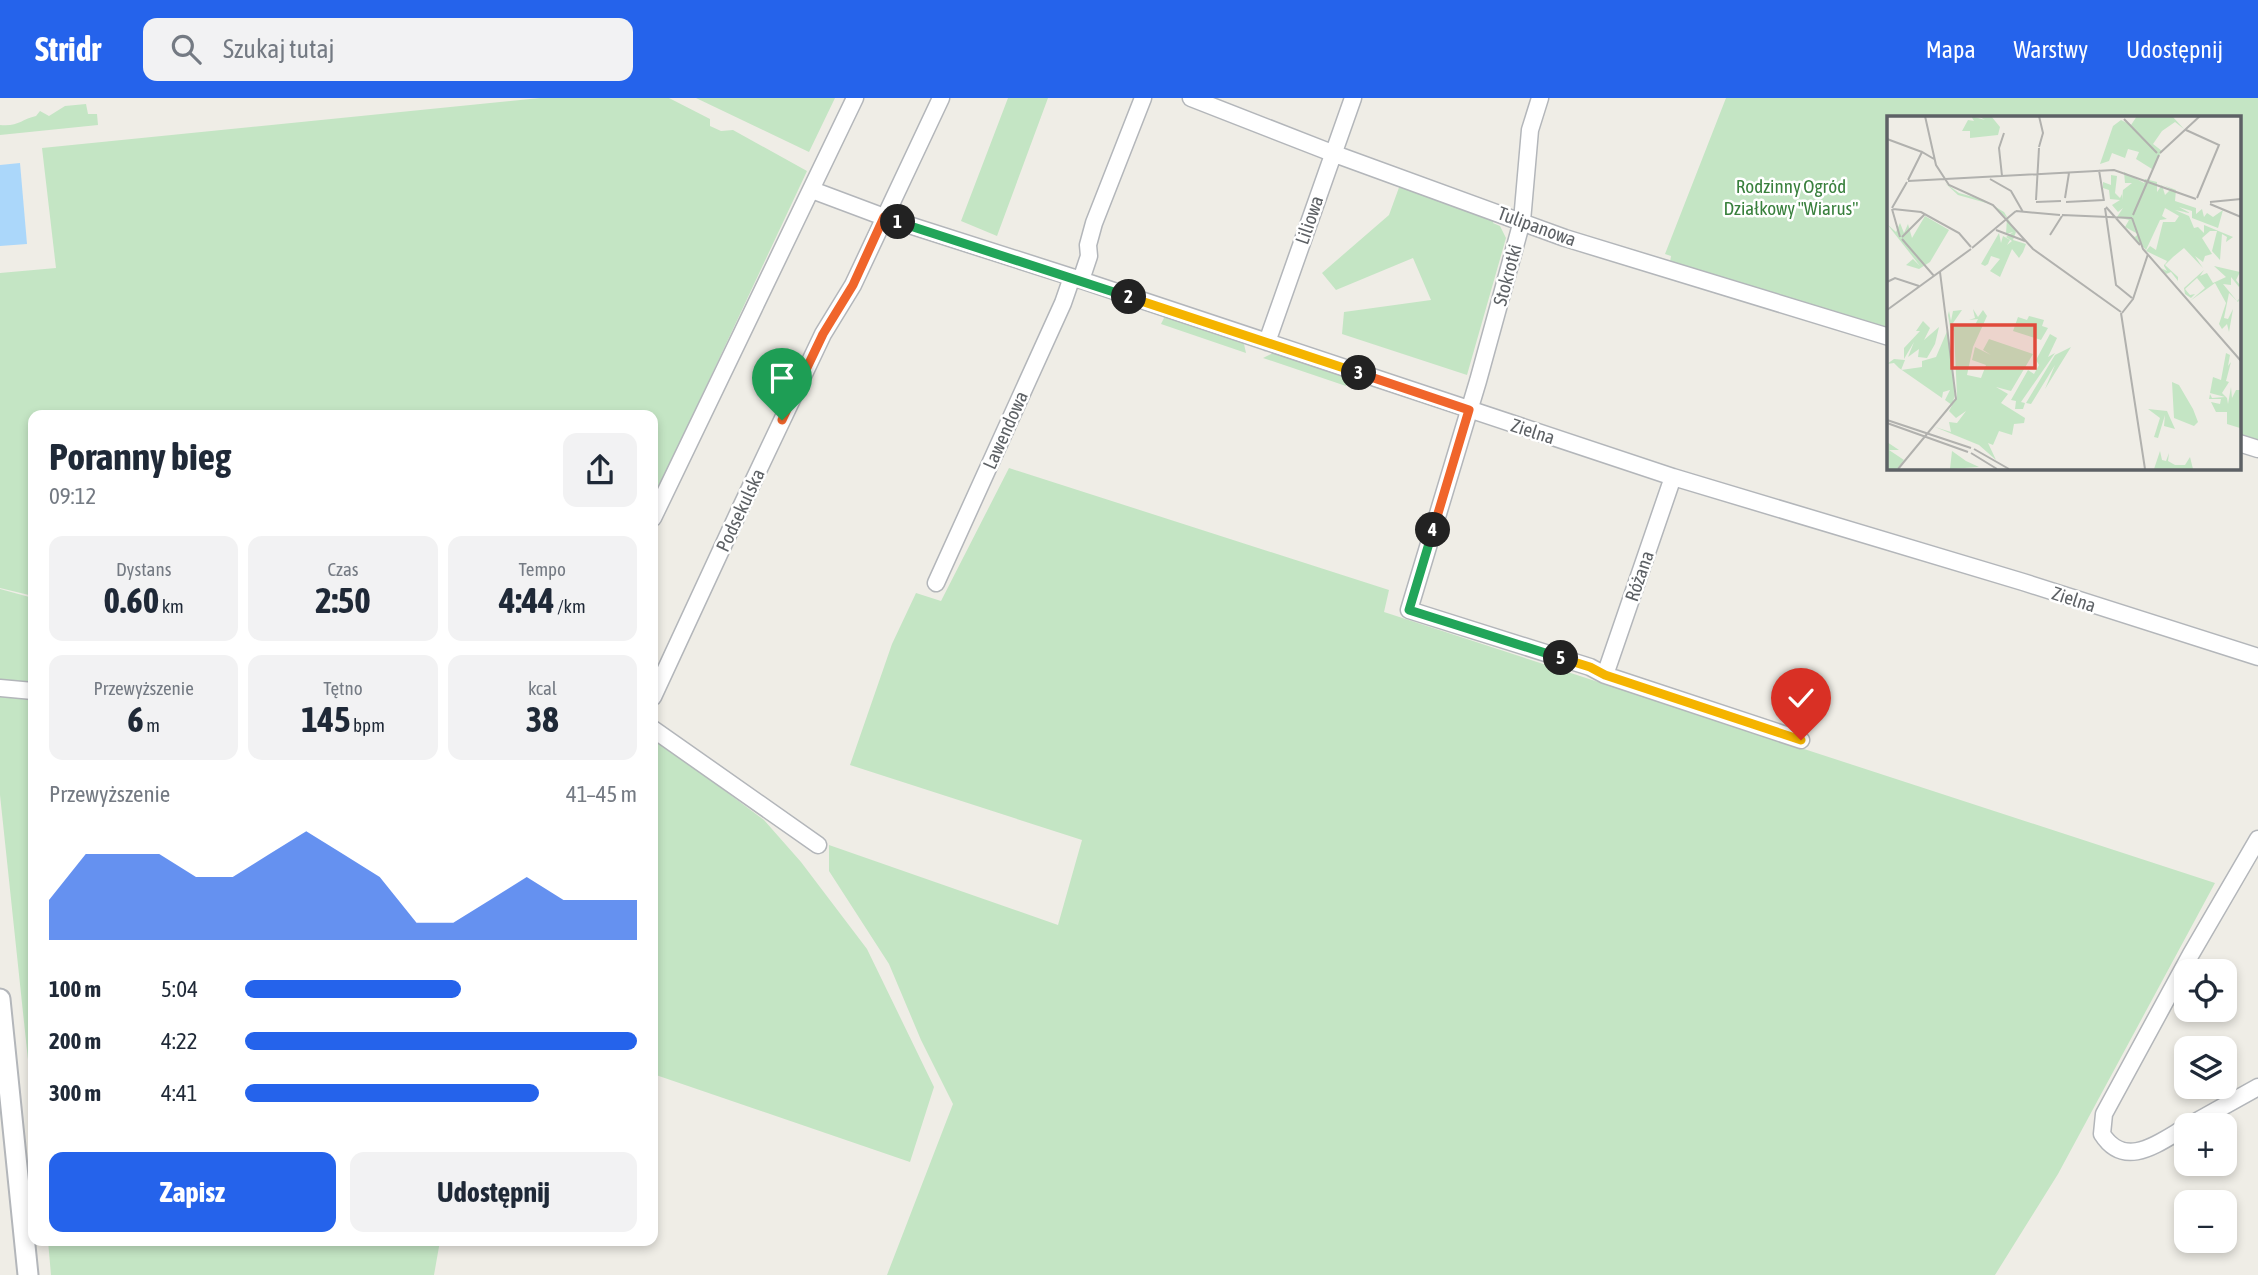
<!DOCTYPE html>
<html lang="pl">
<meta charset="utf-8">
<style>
body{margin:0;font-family:"Asap Condensed",sans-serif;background:#f2f2f3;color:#1f2937;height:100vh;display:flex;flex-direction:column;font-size:26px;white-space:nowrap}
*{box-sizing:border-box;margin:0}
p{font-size:23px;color:#747a83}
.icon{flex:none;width:38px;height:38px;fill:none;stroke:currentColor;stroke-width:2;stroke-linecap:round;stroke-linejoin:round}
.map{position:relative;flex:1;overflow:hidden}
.details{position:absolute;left:28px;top:312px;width:630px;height:836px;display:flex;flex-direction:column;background:#fff;border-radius:14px;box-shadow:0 4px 10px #0003}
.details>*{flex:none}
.tools{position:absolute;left:2174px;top:861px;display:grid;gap:14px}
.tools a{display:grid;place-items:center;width:63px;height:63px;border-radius:14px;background:#fff;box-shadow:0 4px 10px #0003;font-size:35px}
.pin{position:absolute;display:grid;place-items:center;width:60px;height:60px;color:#fff;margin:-72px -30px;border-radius:50% 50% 50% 0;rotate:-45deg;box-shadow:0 0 7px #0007}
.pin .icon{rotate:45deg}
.km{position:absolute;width:35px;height:35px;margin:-18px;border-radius:50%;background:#222;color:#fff;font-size:19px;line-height:35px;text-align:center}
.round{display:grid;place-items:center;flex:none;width:74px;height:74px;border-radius:14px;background:#f2f2f3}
.overview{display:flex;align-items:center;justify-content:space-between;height:119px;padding:0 21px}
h1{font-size:38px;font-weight:700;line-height:52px}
.figures{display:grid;grid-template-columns:repeat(3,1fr);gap:10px;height:119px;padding:7px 21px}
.figures div{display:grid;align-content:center;border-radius:14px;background:#f2f2f3;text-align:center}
.figures b{font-size:35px;font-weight:700}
.figures small{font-size:19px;font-weight:400}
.figures p{font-size:19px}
.chart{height:196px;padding:14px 21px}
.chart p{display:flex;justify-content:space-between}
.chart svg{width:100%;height:126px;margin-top:7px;fill:#2563eb;opacity:.7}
.cta{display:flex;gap:14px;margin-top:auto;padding:14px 21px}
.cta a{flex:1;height:80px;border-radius:14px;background:#2563eb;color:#fff;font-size:28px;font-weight:700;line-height:80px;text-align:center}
.cta a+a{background:#f2f2f3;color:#1f2937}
ul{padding:0 21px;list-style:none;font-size:23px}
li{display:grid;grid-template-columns:112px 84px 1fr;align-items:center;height:52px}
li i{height:18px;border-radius:9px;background:#2563eb}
header{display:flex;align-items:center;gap:42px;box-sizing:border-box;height:98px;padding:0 35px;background:#2563eb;color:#fff}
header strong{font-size:33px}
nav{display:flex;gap:38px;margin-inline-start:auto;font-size:24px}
.search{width:490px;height:63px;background:#f2f2f3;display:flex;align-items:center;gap:18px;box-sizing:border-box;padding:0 24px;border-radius:14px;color:#747a83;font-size:26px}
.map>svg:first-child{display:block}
</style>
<header>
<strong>Stridr</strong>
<div class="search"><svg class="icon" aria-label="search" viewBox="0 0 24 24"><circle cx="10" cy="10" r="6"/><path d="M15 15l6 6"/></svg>Szukaj tutaj</div>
<nav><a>Mapa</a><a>Warstwy</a><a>Udostępnij</a></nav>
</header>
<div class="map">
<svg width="2258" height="1177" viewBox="0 0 2258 1177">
<rect width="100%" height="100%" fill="#efede6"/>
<path fill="#c4e5c4" d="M540,0H669L710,21V28L721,33L733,32L807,73L653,402V317H33V498L0,490V175L56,170L42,50Z
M696,0H835L809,54Z
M1008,0H1048L997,138L961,123Z
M1726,0H2258V344L2239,339V19H1889V232L1670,164L1671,158L1665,156Z
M86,6L88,16H97L98,27L0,37V27C18,29 22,21 36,18L40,13L49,18L65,8Z
M1401,84L1495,121L1493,125L1500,128L1506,140L1467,277L1342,236L1344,214L1431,202L1413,160L1336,192L1322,175L1389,117Z
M1165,218L1240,243L1244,246L1246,255L1161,226Z
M1275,254L1347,278L1346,288L1263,260Z
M1009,370L1389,492L1384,514L2215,785L2058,1076L1995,1177H887L953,1006L921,942L889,866L829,773V747L1058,827L1082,742L850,667L892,546L916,495L941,503Z
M0,491L33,500V1009L0,697Z
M653,639L764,722L801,764L867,851L934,989L910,1064L653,976Z
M48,1143H440L434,1177H51Z"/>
<path fill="#abd7fa" d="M20,65L27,146L0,148V67Z"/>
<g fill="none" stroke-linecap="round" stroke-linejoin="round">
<defs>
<path id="minor" d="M1191,0L1332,55L1565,140L1889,239
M1540,0L1530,32L1522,123L1478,283L1409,512L1590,569L1605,577L1801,642
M812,92L884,119L1081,182L1673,379L2023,484L2258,559
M1081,182L1089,158L1088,147L1094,125L1143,0
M1267,244L1353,0
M2239,345L2258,351
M653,420L855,0
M936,485L1063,205L1072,179
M1605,577L1673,379
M0,590L33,593
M653,599L741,409L823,236L853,187L941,0
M653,631L818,747
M2190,1027L2258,989
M2186,1029C2158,1045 2125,1072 2102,1036L2104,1016L2191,856L2258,741"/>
<path id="tertiary" d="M0,901L28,1177"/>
</defs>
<use href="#minor" stroke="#b3b6ba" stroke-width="19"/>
<use href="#tertiary" stroke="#b3b6ba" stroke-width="23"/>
<use href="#minor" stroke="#fff" stroke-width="16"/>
<use href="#tertiary" stroke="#fff" stroke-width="19"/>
</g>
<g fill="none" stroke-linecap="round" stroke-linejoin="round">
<defs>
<path id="split-1" d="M782,322L823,236L853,187L884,119L898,124"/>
<path id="split-2" d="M898,124L1129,199"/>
<path id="split-3" d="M1129,199L1359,275"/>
<path id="split-4" d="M1359,275L1469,312L1433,432"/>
<path id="split-5" d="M1433,432L1409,512L1561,560"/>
<path id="split-6" d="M1561,560L1590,569L1605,577L1801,642"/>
</defs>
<use href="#split-1" stroke="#fff" stroke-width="14"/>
<use href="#split-2" stroke="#fff" stroke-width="14"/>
<use href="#split-3" stroke="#fff" stroke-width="14"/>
<use href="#split-4" stroke="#fff" stroke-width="14"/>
<use href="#split-5" stroke="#fff" stroke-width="14"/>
<use href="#split-6" stroke="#fff" stroke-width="14"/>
<use href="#split-1" stroke="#f0652b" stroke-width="9"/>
<use href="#split-2" stroke="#22a559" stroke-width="9"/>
<use href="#split-3" stroke="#f5b400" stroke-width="9"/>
<use href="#split-4" stroke="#f0652b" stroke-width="9"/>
<use href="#split-5" stroke="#22a559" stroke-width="9"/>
<use href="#split-6" stroke="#f5b400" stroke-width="9"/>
</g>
<g text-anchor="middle" stroke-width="5" stroke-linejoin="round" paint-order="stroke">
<g font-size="19" fill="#39803d" stroke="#fff">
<text x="1791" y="95">Rodzinny Ogród<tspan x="1791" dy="22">Działkowy "Wiarus"</tspan></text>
</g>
<g font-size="19" fill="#5d6165" stroke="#fff">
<text transform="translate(1309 122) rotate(-71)" y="7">Liliowa</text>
<text transform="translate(1537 128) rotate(20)" y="7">Tulipanowa</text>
<text transform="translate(1507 177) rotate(-75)" y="7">Stokrotki</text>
<text transform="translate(1005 332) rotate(-66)" y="7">Lawendowa</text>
<text transform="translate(1533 333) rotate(18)" y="7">Zielna</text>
<text transform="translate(740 412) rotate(-65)" y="7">Podsekulska</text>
<text transform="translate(1639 478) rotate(-71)" y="7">Różana</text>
<text transform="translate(2074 501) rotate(18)" y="7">Zielna</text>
</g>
</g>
<g transform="translate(1887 18)">
<rect width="354" height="354" fill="#efede6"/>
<path d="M84,0L98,4L91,0H104L113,11L111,19L83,22V15H75L81,4L87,5ZM250,0H285L297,13L288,6L275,15L266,28L275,35L265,53L249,43L252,36L241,33L238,42L225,37L222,45L213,48L226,10L234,4L244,9ZM237,56L257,67L258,63L270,66V76L275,69L278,79L284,73L276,69L289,74L288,85L309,92V98L315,93L317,101L320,97L326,101L336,94L331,112L305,102V95L292,91L303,97L288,94L302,100L307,112L311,111L317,117V109L346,121L339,126L340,121L335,118L333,144L325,135L330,115H323L315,122L325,138L318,140L316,146L308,140L316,152L297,132L286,141L292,148L286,141L278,149L291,161V165L284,156L279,158L274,152L280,155L277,150V149L279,147L280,145L259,135L263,130L269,134L276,106H288L292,100L278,92L275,100L280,103L273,104L259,134L245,119L248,121L251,118L238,111L242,104L230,101L236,92L231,96L225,89L233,84L223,83L222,74L216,72V66L224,69V59L230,60L228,77L233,82L235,78V84L236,74L245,67H238ZM58,67L72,77L97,84L117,96L129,116L126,124L139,128L136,136L133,142L136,136L132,142L125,133L113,161L103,155L113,143L104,140L101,148L98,150L94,148L112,117L114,127L116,120L123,124L120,129L125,125L119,121L126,116L119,118L120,102L103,88L71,79ZM38,100L62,114L43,146L32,153L19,149L26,143L33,150L0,108L9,116L13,107L17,117L21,108L25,122ZM327,150L353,156L349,164L353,169L352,171L344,161V169L336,168L350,185L353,182L351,186L342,177L337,202L341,203L346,193L342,216L340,208L335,213L332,208L339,187L328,167L303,185L318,172L310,162L298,173L303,179L308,178L304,182L298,178L297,172L317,154L313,160L320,157L326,167L339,161ZM86,193L91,201L96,194L100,200L86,231L80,259L94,262L99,249L85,244L88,231L104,239L96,234L102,223L146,238L124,275L109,271L121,278L114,287L138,302L137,307L127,308L125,319L112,315L106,329L101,327L109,344L92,329L48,311L64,316L62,306L70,307L79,295L69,302L62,295L70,280L67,215L63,211L61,199L62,195L64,205L66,195L75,194L64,210L88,209L91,203L82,204L88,202ZM142,200L157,204L155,210L161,212L154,224L126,215L131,201L140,204ZM36,205L43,212L37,224L52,211L48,228L40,242L31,241L32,233L21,241L27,226L17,243V232L33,215H29ZM61,213L68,279L65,289L58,284L63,274L56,276L55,282L12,252L7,247L0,248L7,243L18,244L14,254L35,251V245L49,241ZM163,218L170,222L161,241L168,237L134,286L138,287L136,293H128L129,285L124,284L141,254L147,258L152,249L149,244ZM184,231L158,273L168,249L144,288L139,287L168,239ZM339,237L343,239L341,250L344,246L339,265L342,266L335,277L340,282L341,288L344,271L345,282L349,274H353V312L340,308V296H329L324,286L333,288L334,283H322L323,278L325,282L338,281L323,277L326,261L334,264ZM285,266L292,269L306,293L311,306L307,310L287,302ZM261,293L280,295L288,313L277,310L278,299L271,322L267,321L273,302ZM0,326L12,334H2L17,344L10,353H0ZM65,335L79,345L92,351L63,353ZM273,335L275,344L279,345L282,337L281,345L288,349H298L303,341L306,353H267Z" fill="#c4e5c4"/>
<path fill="none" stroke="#b1b1ae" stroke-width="2" d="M38,0L49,49L62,69L106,89L146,133L234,196M152,0L156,17L152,31M237,3L270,37M299,14L332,29L310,82M0,23L35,36M273,37L313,0M212,54L217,85M115,60L112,32L117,17M103,63L124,75L136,96M21,64L35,36L47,43M21,65L227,54L309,83M178,82L182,57M149,84L152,32M149,86L174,85M179,86L217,84M323,86L354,83M323,88L354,101M219,91L253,129M5,92L20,66M218,92L229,169L245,182M5,93L13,121M6,93L34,96L72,117L84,131M129,95L173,99M175,99L245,102M246,99L272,39M245,102L256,133L354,245M109,114L138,125M163,119L175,100M15,121L38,98M15,123L47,160M85,132L129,95M0,166L8,162L32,170M0,194L84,133M234,197L258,353M235,197L246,183L261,138M0,304L84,332M0,307L81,336M87,333L122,353M84,337L110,353M11,353L69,283L53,156"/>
<path fill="#e0493b" fill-opacity="0.15" stroke="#e0493b" stroke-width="3.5" d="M65,209H148V252H65Z"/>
<rect width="354" height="354" fill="none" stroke="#5d6165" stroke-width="3.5"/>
</g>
</svg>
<div class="tools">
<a><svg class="icon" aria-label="locate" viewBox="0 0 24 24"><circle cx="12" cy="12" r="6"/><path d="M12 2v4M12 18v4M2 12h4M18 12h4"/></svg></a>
<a><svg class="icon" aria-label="layers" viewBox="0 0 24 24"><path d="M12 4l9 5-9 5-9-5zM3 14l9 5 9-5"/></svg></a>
<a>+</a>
<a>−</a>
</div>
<div class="pin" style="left:782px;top:322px;background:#1e9e55"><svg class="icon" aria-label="arrive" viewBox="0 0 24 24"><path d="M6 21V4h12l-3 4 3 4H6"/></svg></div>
<div class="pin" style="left:1801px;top:642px;background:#d93025"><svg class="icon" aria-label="check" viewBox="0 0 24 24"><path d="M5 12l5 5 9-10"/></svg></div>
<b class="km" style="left:898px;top:124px">1</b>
<b class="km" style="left:1129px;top:199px">2</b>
<b class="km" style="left:1359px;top:275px">3</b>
<b class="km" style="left:1433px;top:432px">4</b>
<b class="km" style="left:1561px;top:560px">5</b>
<section class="details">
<div class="overview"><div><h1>Poranny bieg</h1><p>09:12</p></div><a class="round"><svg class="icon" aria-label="share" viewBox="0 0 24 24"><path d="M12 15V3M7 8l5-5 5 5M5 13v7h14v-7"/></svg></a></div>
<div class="figures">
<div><p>Dystans</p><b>0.60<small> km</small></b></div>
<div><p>Czas</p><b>2:50</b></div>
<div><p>Tempo</p><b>4:44<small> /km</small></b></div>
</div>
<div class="figures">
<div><p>Przewyższenie</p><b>6<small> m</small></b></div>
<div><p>Tętno</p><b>145<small> bpm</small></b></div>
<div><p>kcal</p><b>38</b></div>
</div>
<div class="chart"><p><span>Przewyższenie</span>41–45 m</p>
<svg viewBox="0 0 160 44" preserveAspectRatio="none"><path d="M0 44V30L10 14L20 14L30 14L40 22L50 22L60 14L70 6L80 14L90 22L100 38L110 38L120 30L130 22L140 30L150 30L160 30V44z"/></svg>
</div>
<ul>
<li><b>100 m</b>5:04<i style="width:55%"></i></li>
<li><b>200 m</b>4:22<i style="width:100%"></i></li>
<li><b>300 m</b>4:41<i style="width:75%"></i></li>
</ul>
<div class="cta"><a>Zapisz</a><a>Udostępnij</a></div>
</section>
</div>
